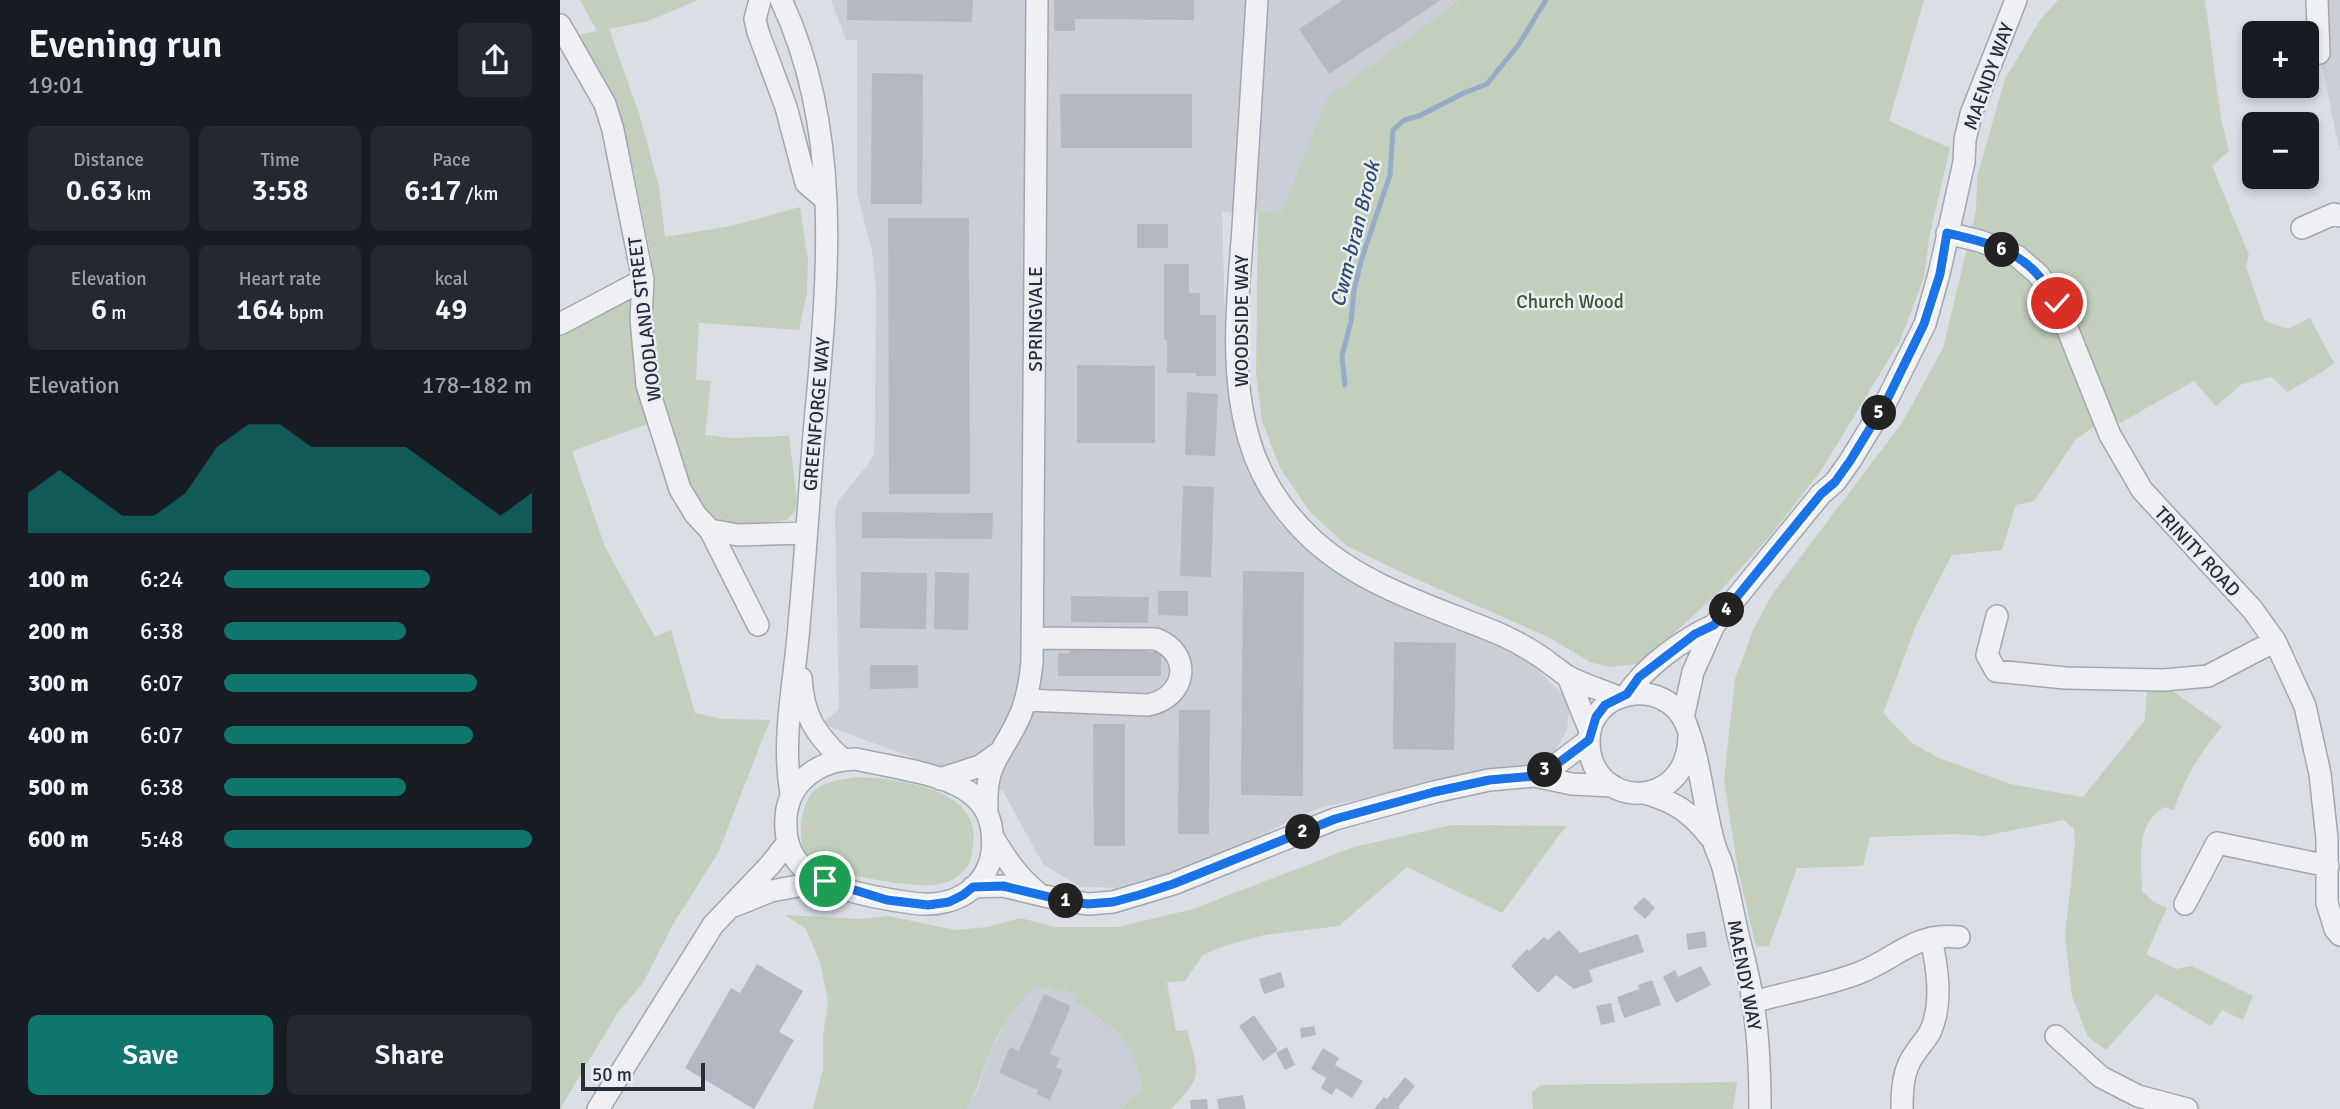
<!DOCTYPE html>
<meta charset="utf-8">
<style>
body{margin:0;font-family:Signika,sans-serif;background:#242831;color:#f1f3f6;height:100vh;display:flex;flex-direction:column;font-size:26px;white-space:nowrap}
*{box-sizing:border-box;margin:0}
p{font-size:23px;color:#9ea1a6}
.icon{flex:none;width:38px;height:38px;fill:none;stroke:currentColor;stroke-width:2;stroke-linecap:round;stroke-linejoin:round}
.map{position:relative;flex:1;overflow:hidden}
.sheet{display:flex;flex-direction:column;background:#171b24;width:560px}
.sheet>*{flex:none}
.controls{position:absolute;left:1682px;top:21px;display:grid;gap:14px}
.controls a{display:grid;place-items:center;width:77px;height:77px;border-radius:10px;background:#171b24;box-shadow:0 4px 10px #0003;font-size:35px}
.scale{position:absolute;left:21px;bottom:18px;width:124px;box-sizing:border-box;padding-left:7px;border:4px solid #262d3b;border-top:0;font-size:19px;line-height:24px;white-space:nowrap;color:#262d3b;-webkit-text-stroke:5px #eaeef3;paint-order:stroke}
.pin{position:absolute;display:grid;place-items:center;width:60px;height:60px;color:#fff;margin:-30px;border:4px solid #fff;border-radius:50%;box-shadow:0 2px 7px #0007}
.km{position:absolute;width:35px;height:35px;margin:-18px;border-radius:50%;background:#222;color:#fff;font-size:19px;line-height:35px;text-align:center}
.round{display:grid;place-items:center;flex:none;width:74px;height:74px;border-radius:10px;background:#242831}
.headline{display:flex;align-items:center;justify-content:space-between;height:119px;padding:0 28px}
h1{font-size:38px;font-weight:600;line-height:52px}
.metrics{display:grid;grid-template-columns:repeat(3,1fr);gap:10px;height:119px;padding:7px 28px}
.metrics div{display:grid;align-content:center;border-radius:10px;background:#242831;text-align:center}
.metrics b{font-size:30px;font-weight:600}
.metrics small{font-size:19px;font-weight:400}
.metrics p{font-size:19px}
.chart{height:196px;padding:14px 28px}
.chart p{display:flex;justify-content:space-between}
.chart svg{width:100%;height:126px;margin-top:7px;fill:#0f766e;opacity:.7}
.action{display:flex;gap:14px;margin-top:auto;padding:14px 28px}
.action a{flex:1;height:80px;border-radius:10px;background:#0f766e;color:#fff;font-size:28px;font-weight:600;line-height:80px;text-align:center}
.action a+a{background:#242831;color:#f1f3f6}
ul{padding:0 28px;list-style:none;font-size:23px}
li{display:grid;grid-template-columns:112px 84px 1fr;align-items:center;height:52px}
li i{height:18px;border-radius:9px;background:#0f766e}
main{display:flex;flex:1;min-height:0}
.map>svg:first-child{display:block}
</style>
<main>
<section class="sheet">
<div class="headline"><div><h1>Evening run</h1><p>19:01</p></div><a class="round"><svg class="icon" aria-label="share" viewBox="0 0 24 24"><path d="M12 15V3M7 8l5-5 5 5M5 13v7h14v-7"/></svg></a></div>
<div class="metrics">
<div><p>Distance</p><b>0.63<small> km</small></b></div>
<div><p>Time</p><b>3:58</b></div>
<div><p>Pace</p><b>6:17<small> /km</small></b></div>
</div>
<div class="metrics">
<div><p>Elevation</p><b>6<small> m</small></b></div>
<div><p>Heart rate</p><b>164<small> bpm</small></b></div>
<div><p>kcal</p><b>49</b></div>
</div>
<div class="chart"><p><span>Elevation</span>178–182 m</p>
<svg viewBox="0 0 160 44" preserveAspectRatio="none"><path d="M0 44V30L10 22L20 30L30 38L40 38L50 30L60 14L70 6L80 6L90 14L100 14L110 14L120 14L130 22L140 30L150 38L160 30V44z"/></svg>
</div>
<ul>
<li><b>100 m</b>6:24<i style="width:67%"></i></li>
<li><b>200 m</b>6:38<i style="width:59%"></i></li>
<li><b>300 m</b>6:07<i style="width:82%"></i></li>
<li><b>400 m</b>6:07<i style="width:81%"></i></li>
<li><b>500 m</b>6:38<i style="width:59%"></i></li>
<li><b>600 m</b>5:48<i style="width:100%"></i></li>
</ul>
<div class="action"><a>Save</a><a>Share</a></div>
</section>
<div class="map">
<svg width="1780" height="1109" viewBox="0 0 1780 1109">
<rect width="100%" height="100%" fill="#dbdfe5"/>
<path fill="#c9ced7" d="M271,0H899L767,98L721,214L662,212L667,388L680,452L688,473L717,521L738,541L779,573L845,606L912,632L963,659L977,669L1003,695L1009,712L1007,730L994,752L976,762L759,808L636,865L570,888L520,887L483,864L443,791L262,724L279,709L275,510L279,500L309,463L313,456L315,438L316,288L312,252L297,193V40H286Z
M1760,0H1780V154L1761,61Z
M472,987L517,993L516,1002L547,1021L566,1039L579,1066L582,1088L560,1109H406L417,1091L431,1050L446,1022Z"/>
<path fill="#c1cfbc" d="M20,0H138L88,21L49,29L79,113L99,187L105,237L171,226L240,207L248,260L247,292L239,330L139,323L136,380L151,381L145,435L170,438L229,436L237,500L235,511L226,520C204,522 171,530 151,516C130,501 112,444 102,419L12,451L45,547L95,637L111,630L135,713L163,719L210,720L158,853L112,926L83,983L58,1012L0,1109V332L92,288V261L74,173L60,120L12,36L37,31Z
M899,0H1364L1329,121L1390,148L1370,233L1364,277L1340,341L1260,472L1210,536L1159,592L1099,647L1076,664L1050,667L1030,662L988,637L843,573L787,546L750,512L720,468L702,421L696,375L698,212L721,213L767,98Z
M1498,0H1645L1661,119L1669,151L1652,166L1689,255L1686,267L1705,321L1728,329L1750,318L1774,363L1761,373L1727,392L1712,377L1682,384L1656,406L1634,381L1560,423L1554,418L1535,426L1516,439L1474,501L1456,505L1442,550L1392,555L1357,623L1323,713L1352,743L1379,758L1450,784L1523,797L1585,720L1587,690L1610,689L1662,726C1639,756 1626,774 1614,810L1604,807C1574,826 1582,860 1582,891L1594,902L1607,908L1586,954L1616,969L1632,966L1693,996L1683,1020L1662,1010L1651,1026L1596,994L1546,1050L1528,1037L1512,996L1505,936L1515,845L1514,829L1504,820L1424,836L1395,834L1310,837L1303,866L1237,868L1209,946L1196,947L1178,870L1164,780L1175,679L1194,628L1213,593L1342,423L1383,348L1416,211L1417,177L1445,79L1480,20Z
M295,777C335,778 423,788 413,844C412,851 412,859 408,865C400,878 388,883 373,885C353,888 262,873 249,859C235,844 240,802 255,790C266,781 281,780 295,777Z
M892,825L1006,826L942,913L847,867L779,926L704,935L661,947L643,955L625,981L607,982L616,1031L627,1030C639,1075 644,1075 611,1109H560L582,1088C574,1039 556,1027 516,1002V993L473,987C457,1006 439,1029 430,1052C422,1072 418,1091 406,1109H253L263,1068V1037L268,1001L260,962L246,929L225,915L300,919L328,916L395,930L427,927L461,918L494,927H558L633,909L794,847Z
M1177,1082L1173,1109H973L972,1092L981,1085Z"/>
<g fill="none" stroke-linecap="round" stroke-linejoin="round">
<path stroke="#96acc6" stroke-width="5" d="M785,385L782,356L791,321L794,291L801,261L830,175L833,130L844,120L859,116L904,93L927,84L959,44L986,0"/>
</g>
<path fill="#b3b8c2" d="M287,0H413L412,22L287,20Z
M494,0H634V20L515,19V31H494Z
M783,0H881L769,74L739,29Z
M312,73L363,74L362,204H311Z
M500,94H632V148H501Z
M328,218H409L410,494H329Z
M577,224H608V248H577Z
M604,264H629V293H640V315H656V376H636V373H607V340H604Z
M517,365L595,366V443H517Z
M627,392L658,394L655,456L625,455Z
M623,486L654,487L651,577L620,576Z
M302,512L433,513L432,539L302,538Z
M683,571L744,572L743,796L681,795Z
M301,572L367,573L366,629L300,628Z
M375,572L409,573L408,630L374,629Z
M598,591H628V616L598,615Z
M511,596L589,597L588,623L511,622Z
M834,642L896,643L894,750L833,749Z
M510,647L587,648V652H601V676H498V653H510Z
M310,665H358V688L310,689Z
M619,710H650L649,834H618Z
M533,724H565V846H534Z
M1084,897L1095,908L1085,919L1073,908Z
M999,930L1020,953L1078,934L1084,952L1029,970L1033,982L1014,989L996,975L978,993L951,966L967,949L969,951L984,937L988,940Z
M1145,931L1147,947L1128,950L1126,934Z
M197,964L243,991L219,1032L234,1040L194,1109L125,1068L171,988L180,993Z
M1141,966L1151,985L1116,1003L1103,977L1115,970L1118,977Z
M721,972L725,987L704,994L699,979Z
M1092,980L1101,1005L1064,1018L1057,997L1079,989L1078,985Z
M484,994L511,1006L490,1054L500,1058L496,1067L503,1070L490,1100L476,1094L478,1090L439,1073L450,1047L459,1051Z
M1051,1003L1055,1022L1041,1025L1036,1006Z
M694,1015L718,1050L703,1061L679,1026Z
M754,1026L756,1035L741,1038L740,1028Z
M727,1047L735,1065L725,1070L716,1053Z
M763,1048L779,1058L775,1065L803,1081L792,1098L776,1088L772,1095L761,1088L766,1078L751,1069Z
M845,1077L855,1086L838,1107L841,1109H814L824,1097L827,1099Z
M683,1095L686,1109H659L657,1099Z
M647,1099L648,1109H631L630,1100Z"/>
<g fill="none" stroke-linecap="round" stroke-linejoin="round">
<defs>
<path id="minor" d="M200,0L195,19L198,32L226,107L246,183L266,200
M221,0C285,135 267,290 254,434C249,498 245,561 239,625C235,681 221,738 231,794
M697,0C692,76 687,152 683,228C678,297 669,371 689,439C700,478 724,513 753,540C806,588 878,608 942,635C959,643 977,653 992,665C998,669 1003,674 1009,677C1024,685 1042,690 1058,697
M1757,0L1759,53
M0,25L45,104L53,130L83,280L81,319L87,385L120,489L135,514L150,530L178,535L245,533
M1742,228L1774,214L1780,216
M1387,233L1420,241L1457,256L1479,275L1497,303L1550,435L1582,490L1692,609L1715,641L1745,706L1760,774L1767,839V903L1775,929L1780,935
M0,324L83,280
M150,530L198,625
M1437,616L1427,655L1436,671L1505,678L1604,680L1648,676L1715,641
M1008,677L1030,731
M241,678C243,716 256,735 283,760
M1067,694C1087,665 1122,640 1154,625
M466,700L588,705C626,698 634,654 596,639L473,638
M1123,718L1133,672L1154,625L1261,494L1275,482L1290,461L1326,402L1365,324L1379,274L1404,162L1405,140L1411,114L1456,0
M1129,736C1128,812 1031,810 1029,743C1027,689 1105,675 1126,724C1141,762 1143,804 1154,843C1156,851 1161,859 1163,868C1169,890 1173,913 1178,935C1184,958 1190,980 1193,1003C1199,1038 1200,1074 1200,1109
M296,759C326,766 379,773 404,789C420,798 430,813 432,832C438,882 399,910 352,903C322,899 269,890 246,870C233,860 226,844 226,828C223,785 256,760 296,759Z
M974,776L997,764L1029,740
M380,779L420,766L437,754
M1084,793C1116,802 1130,812 1151,838
M427,811C425,762 439,760 458,720C467,702 470,682 472,662L477,0
M433,837C446,859 458,877 478,893
M413,887L443,886L506,901L529,904L553,902L613,884L775,819L874,792L929,780L974,776L1012,784L1053,786
M1625,904L1657,843L1768,866
M174,906L211,891L265,881
M1193,1002C1228,992 1265,986 1299,973C1338,958 1352,933 1399,937
M1496,1036L1541,1077L1578,1096L1627,1109
M38,1109L153,925L210,865L228,842
M1342,1109C1342,1089 1343,1068 1356,1052C1361,1044 1367,1039 1371,1030C1383,1002 1377,966 1371,938"/>
</defs>
<use href="#minor" stroke="#a1a6af" stroke-width="24"/>
<use href="#minor" stroke="#eef0f4" stroke-width="21"/>
</g>
<g fill="none" stroke-linecap="round" stroke-linejoin="round">
<defs>
<path id="route" d="M265,881L327,900L368,905L389,902L403,895L413,887L443,886L506,901L528,904L553,902L579,895L613,884L775,819L874,792L929,780L974,776L997,764L1029,740L1036,717L1045,705L1067,694L1079,677L1135,634L1154,625L1261,494L1275,482L1290,461L1326,402L1364,324L1380,274L1387,233C1420,241 1455,248 1478,275C1485,283 1491,294 1497,303"/>
</defs>
<use href="#route" stroke="#fff" stroke-width="14"/>
<use href="#route" stroke="#1a73e8" stroke-width="9"/>
</g>
<g text-anchor="middle" stroke-width="5" stroke-linejoin="round" paint-order="stroke">
<g font-size="19" fill="#262d3b" stroke="#eaeef3">
<text transform="translate(1428 76) rotate(-70)" y="7">MAENDY WAY</text>
<text transform="translate(84 319) rotate(-97)" y="7">WOODLAND STREET</text>
<text transform="translate(475 319) rotate(-90)" y="7">SPRINGVALE</text>
<text transform="translate(681 321) rotate(-90)" y="7">WOODSIDE WAY</text>
<text transform="translate(256 414) rotate(-85)" y="7">GREENFORGE WAY</text>
<text transform="translate(1638 551) rotate(47)" y="7">TRINITY ROAD</text>
<text transform="translate(1185 975) rotate(79)" y="7">MAENDY WAY</text>
</g>
<g font-size="19" fill="#395633" stroke="#eaeef3">
<text x="1010" y="308">Church Wood</text>
</g>
<g font-size="21" font-style="italic" fill="#314b6e" stroke="#eaeef3">
<text transform="translate(795 234) rotate(-76)" y="7">Cwm-bran Brook</text>
</g>
</g>
</svg>
<div class="controls">
<a>+</a>
<a>−</a>
</div>
<div class="scale">50 m</div>
<div class="pin" style="left:265px;top:881px;background:#1e9e55"><svg class="icon" aria-label="arrive" viewBox="0 0 24 24"><path d="M6 21V4h12l-3 4 3 4H6"/></svg></div>
<div class="pin" style="left:1497px;top:303px;background:#d93025"><svg class="icon" aria-label="check" viewBox="0 0 24 24"><path d="M5 12l5 5 9-10"/></svg></div>
<b class="km" style="left:506px;top:901px">1</b>
<b class="km" style="left:743px;top:832px">2</b>
<b class="km" style="left:985px;top:770px">3</b>
<b class="km" style="left:1167px;top:610px">4</b>
<b class="km" style="left:1319px;top:413px">5</b>
<b class="km" style="left:1442px;top:250px">6</b>
</div>
</main>
